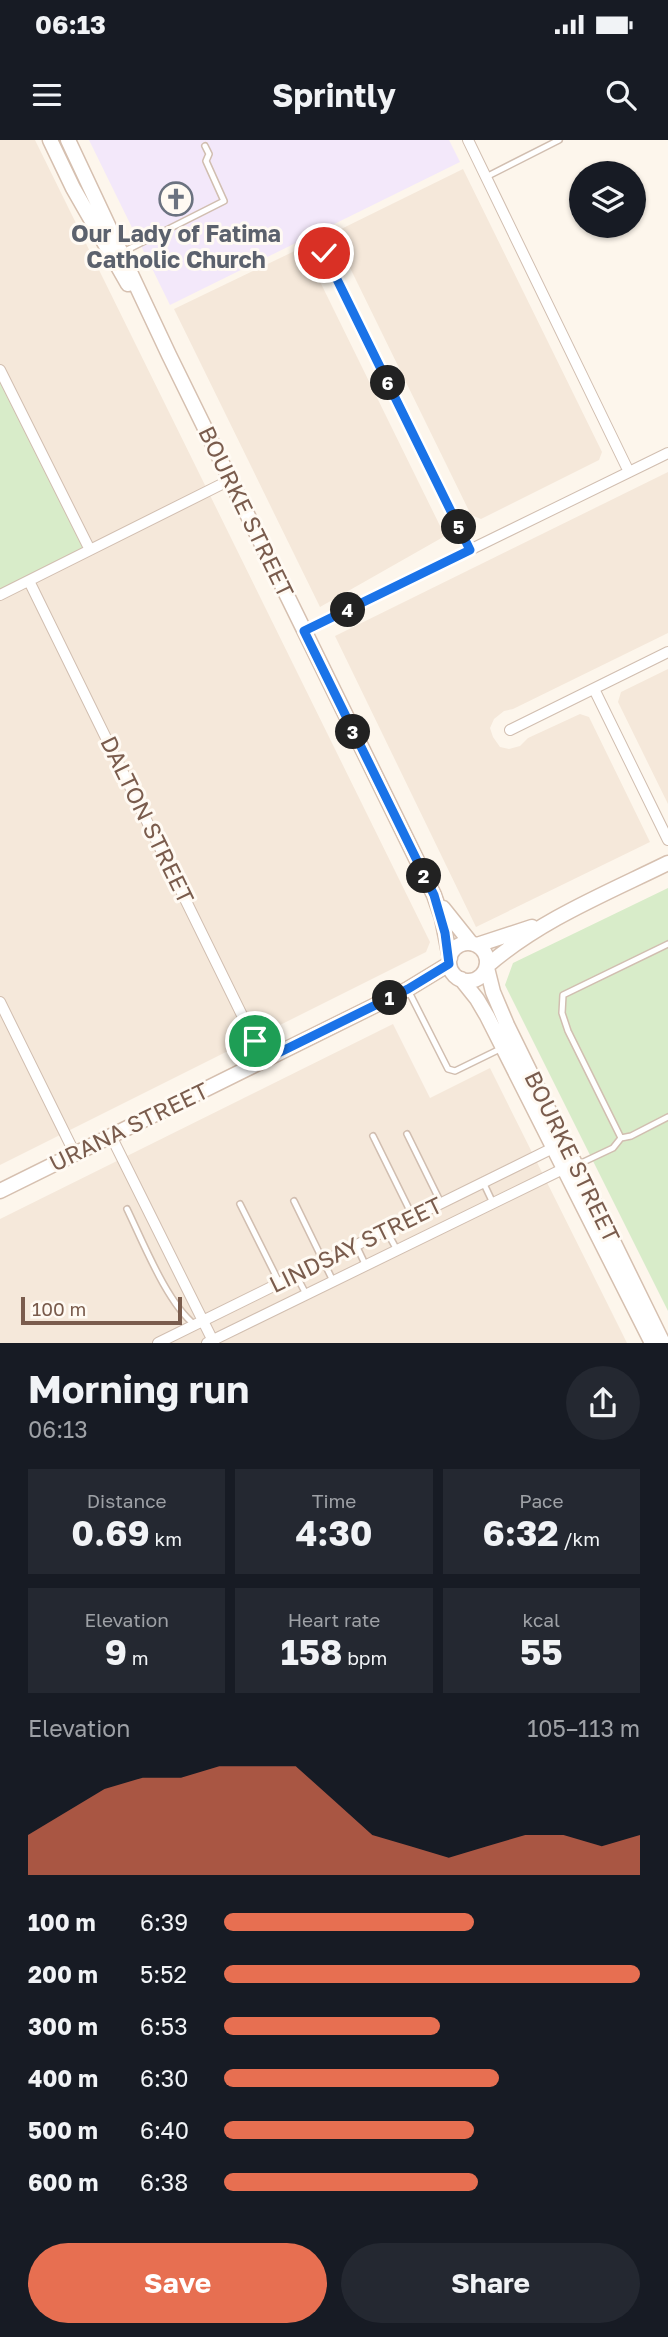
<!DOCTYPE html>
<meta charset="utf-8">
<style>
body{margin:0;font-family:"Golos Text",sans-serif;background:#242831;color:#f1f3f6;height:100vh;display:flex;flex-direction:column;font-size:26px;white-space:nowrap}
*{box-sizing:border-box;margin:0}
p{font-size:23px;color:#9ea1a6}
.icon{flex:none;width:38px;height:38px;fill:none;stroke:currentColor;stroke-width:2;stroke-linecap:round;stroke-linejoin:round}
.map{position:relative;height:1203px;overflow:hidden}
.sheet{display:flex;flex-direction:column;background:#171b24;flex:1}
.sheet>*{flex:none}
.fabs{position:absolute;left:569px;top:21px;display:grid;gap:14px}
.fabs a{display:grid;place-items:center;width:77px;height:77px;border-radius:50%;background:#171b24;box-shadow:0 2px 5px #0004;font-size:35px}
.scale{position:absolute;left:21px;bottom:18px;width:161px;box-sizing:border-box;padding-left:7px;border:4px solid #7a5c4d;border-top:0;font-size:19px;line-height:24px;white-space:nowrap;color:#7a5c4d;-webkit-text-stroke:5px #fffaf3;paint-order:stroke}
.pin{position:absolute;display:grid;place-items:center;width:60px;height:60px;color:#fff;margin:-30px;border:4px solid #fff;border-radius:50%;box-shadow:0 2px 7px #0007}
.km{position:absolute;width:35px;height:35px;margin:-18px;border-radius:50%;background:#222;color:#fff;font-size:19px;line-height:35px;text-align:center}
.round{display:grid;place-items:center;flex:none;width:74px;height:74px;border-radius:37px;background:#242831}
.overview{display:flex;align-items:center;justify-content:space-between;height:119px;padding:0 28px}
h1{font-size:38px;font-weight:700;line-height:52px}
.stats{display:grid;grid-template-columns:repeat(3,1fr);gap:10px;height:119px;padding:7px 28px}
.stats div{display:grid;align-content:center;border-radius:0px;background:#242831;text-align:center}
.stats b{font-size:35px;font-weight:700}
.stats small{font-size:19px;font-weight:400}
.stats p{font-size:19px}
.chart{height:196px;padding:14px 28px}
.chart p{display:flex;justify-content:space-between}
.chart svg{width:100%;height:126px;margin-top:7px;fill:#e76f51;opacity:.7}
.action{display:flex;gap:14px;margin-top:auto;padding:14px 28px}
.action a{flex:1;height:80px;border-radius:42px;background:#e76f51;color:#fff;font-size:28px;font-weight:700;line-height:80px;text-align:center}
.action a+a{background:#242831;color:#f1f3f6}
ul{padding:0 28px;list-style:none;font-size:23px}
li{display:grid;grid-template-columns:112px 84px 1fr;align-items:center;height:52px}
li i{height:18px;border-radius:9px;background:#e76f51}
.status{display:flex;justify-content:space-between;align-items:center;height:49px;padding:0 35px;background:#171b24;direction:ltr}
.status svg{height:19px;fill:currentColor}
header{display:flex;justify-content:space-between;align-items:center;height:91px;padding:0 28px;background:#171b24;font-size:32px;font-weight:700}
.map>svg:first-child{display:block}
</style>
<div class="status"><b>06:13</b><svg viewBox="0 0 49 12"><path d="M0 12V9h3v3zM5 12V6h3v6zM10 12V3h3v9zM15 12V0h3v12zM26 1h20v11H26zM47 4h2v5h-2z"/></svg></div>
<header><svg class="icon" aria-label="menu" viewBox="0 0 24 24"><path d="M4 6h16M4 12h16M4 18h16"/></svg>Sprintly<svg class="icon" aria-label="search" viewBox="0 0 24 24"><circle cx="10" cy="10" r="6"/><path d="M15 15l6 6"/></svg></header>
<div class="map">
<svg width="668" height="1203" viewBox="0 0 668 1203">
<rect width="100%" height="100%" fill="#fdf6ec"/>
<path fill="#f5e8da" d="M0,0H35L430,802L426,812L0,1025Z
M463,29L602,312L599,320L481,379L471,375L333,93Z
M303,107L445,396L320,467L174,169Z
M668,332V493L513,569L504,571L494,579L490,588L493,597L500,607L509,609L520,606L528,598L580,574L589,577L650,702L476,787L335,496Z
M668,529V664L618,562L621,552Z
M393,884L430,958L490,928L627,1203H0V1079Z"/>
<path fill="#f3e8fa" d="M89,0H449L460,22L170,165Z"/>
<path fill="#d8ecc9" d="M0,230L90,410L0,455Z
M668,748V1171L505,845L513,823Z"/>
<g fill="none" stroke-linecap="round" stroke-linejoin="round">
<defs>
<path id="lane" d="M486,37L559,0
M123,112L224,61L206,21L209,14L205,6
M409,852L448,929L455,931L500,909
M407,994L441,1063
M373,996L413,1077
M621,998L631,996L668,977
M577,1025L613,1008L621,998L568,891L562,873L563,855L668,804
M483,1042L493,1063
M294,1061L333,1141
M240,1064L279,1142
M127,1069C143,1102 167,1163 195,1185
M386,1090L397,1110
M356,1105L366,1126
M296,1135L306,1154"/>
<path id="street" d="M468,0L629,332
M324,113L470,409
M0,230L90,410
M29,441L264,920
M0,455L230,340
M304,491L668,313
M594,549L668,700
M510,590L668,512
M0,862L75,1014
M111,996L214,1203
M158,1203L553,1008
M207,1203L563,1029"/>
<path id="secondary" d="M50,0L73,48L128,144
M68,0L169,215L434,755L442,778L450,818
M443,768L471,803
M449 822a19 19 0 1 1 38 0a19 19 0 1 1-38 0Z
M477,805L532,787
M487,826C540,780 605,754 668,723
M487,828L493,852L507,885L663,1203
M461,839L477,859L487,876L652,1203
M0,1051L408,849L449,824"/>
</defs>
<use href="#lane" stroke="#d1beb0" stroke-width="8"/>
<use href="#street" stroke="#d1beb0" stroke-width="12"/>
<use href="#secondary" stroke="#d6c0b0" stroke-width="17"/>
<use href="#lane" stroke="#fff" stroke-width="5"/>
<use href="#street" stroke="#fff" stroke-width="10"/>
<use href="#secondary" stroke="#fff" stroke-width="14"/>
</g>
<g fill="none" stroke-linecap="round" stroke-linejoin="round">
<defs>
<path id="route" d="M255,901L264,920L408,849L449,824L445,793L434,755L304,491L470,410L324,113"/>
</defs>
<use href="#route" stroke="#fff" stroke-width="14"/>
<use href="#route" stroke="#1a73e8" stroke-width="9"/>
</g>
<defs>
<symbol id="church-ring" viewBox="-11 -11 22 22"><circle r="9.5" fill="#fffaf3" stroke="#6b7280" stroke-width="1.5"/><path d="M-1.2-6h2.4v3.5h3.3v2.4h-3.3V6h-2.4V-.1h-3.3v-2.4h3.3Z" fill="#6b7280"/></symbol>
</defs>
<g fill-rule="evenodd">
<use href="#church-ring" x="157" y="40" width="38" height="38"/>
</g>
<g text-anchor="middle" stroke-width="6" stroke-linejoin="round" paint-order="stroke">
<g font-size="23" font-weight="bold" fill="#5b616d" stroke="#fffaf3">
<text x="176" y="102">Our Lady of Fatima<tspan x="176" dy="26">Catholic Church</tspan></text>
</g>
<g font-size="23" fill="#7a5c4d" stroke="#fffaf3">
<text transform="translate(246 372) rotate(64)" y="8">BOURKE STREET</text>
<text transform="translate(147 680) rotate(64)" y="8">DALTON STREET</text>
<text transform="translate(129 987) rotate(-26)" y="8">URANA STREET</text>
<text transform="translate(572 1017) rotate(64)" y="8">BOURKE STREET</text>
<text transform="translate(356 1105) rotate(-26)" y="8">LINDSAY STREET</text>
</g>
</g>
</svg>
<div class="fabs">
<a><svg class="icon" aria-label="layers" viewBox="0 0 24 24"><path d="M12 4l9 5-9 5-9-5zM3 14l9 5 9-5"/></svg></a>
</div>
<div class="scale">100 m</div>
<div class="pin" style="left:255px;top:901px;background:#1e9e55"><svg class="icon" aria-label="arrive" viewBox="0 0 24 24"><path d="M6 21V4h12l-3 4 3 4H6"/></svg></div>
<div class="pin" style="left:324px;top:113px;background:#d93025"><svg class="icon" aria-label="check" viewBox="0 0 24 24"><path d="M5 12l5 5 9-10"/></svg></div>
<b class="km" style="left:390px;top:858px">1</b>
<b class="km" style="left:424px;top:736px">2</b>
<b class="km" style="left:353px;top:592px">3</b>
<b class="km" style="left:348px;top:470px">4</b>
<b class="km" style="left:459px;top:387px">5</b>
<b class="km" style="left:388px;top:243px">6</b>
</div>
<section class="sheet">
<div class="overview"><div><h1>Morning run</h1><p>06:13</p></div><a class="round"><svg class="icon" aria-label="share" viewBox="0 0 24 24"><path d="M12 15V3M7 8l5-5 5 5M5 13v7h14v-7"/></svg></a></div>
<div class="stats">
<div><p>Distance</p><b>0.69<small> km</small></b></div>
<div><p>Time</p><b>4:30</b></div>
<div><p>Pace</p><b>6:32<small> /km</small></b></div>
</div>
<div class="stats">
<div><p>Elevation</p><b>9<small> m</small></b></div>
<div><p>Heart rate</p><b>158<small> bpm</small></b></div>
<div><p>kcal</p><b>55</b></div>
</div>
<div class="chart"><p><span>Elevation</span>105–113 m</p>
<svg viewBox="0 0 160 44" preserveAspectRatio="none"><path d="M0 44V30L10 22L20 14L30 10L40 10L50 6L60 6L70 6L80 18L90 30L100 34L110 38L120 34L130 30L140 30L150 34L160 30V44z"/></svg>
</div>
<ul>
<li><b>100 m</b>6:39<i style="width:60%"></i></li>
<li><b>200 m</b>5:52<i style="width:100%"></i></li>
<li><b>300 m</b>6:53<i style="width:52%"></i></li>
<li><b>400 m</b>6:30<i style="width:66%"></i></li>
<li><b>500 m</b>6:40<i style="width:60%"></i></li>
<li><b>600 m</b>6:38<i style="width:61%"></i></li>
</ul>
<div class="action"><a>Save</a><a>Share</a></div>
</section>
